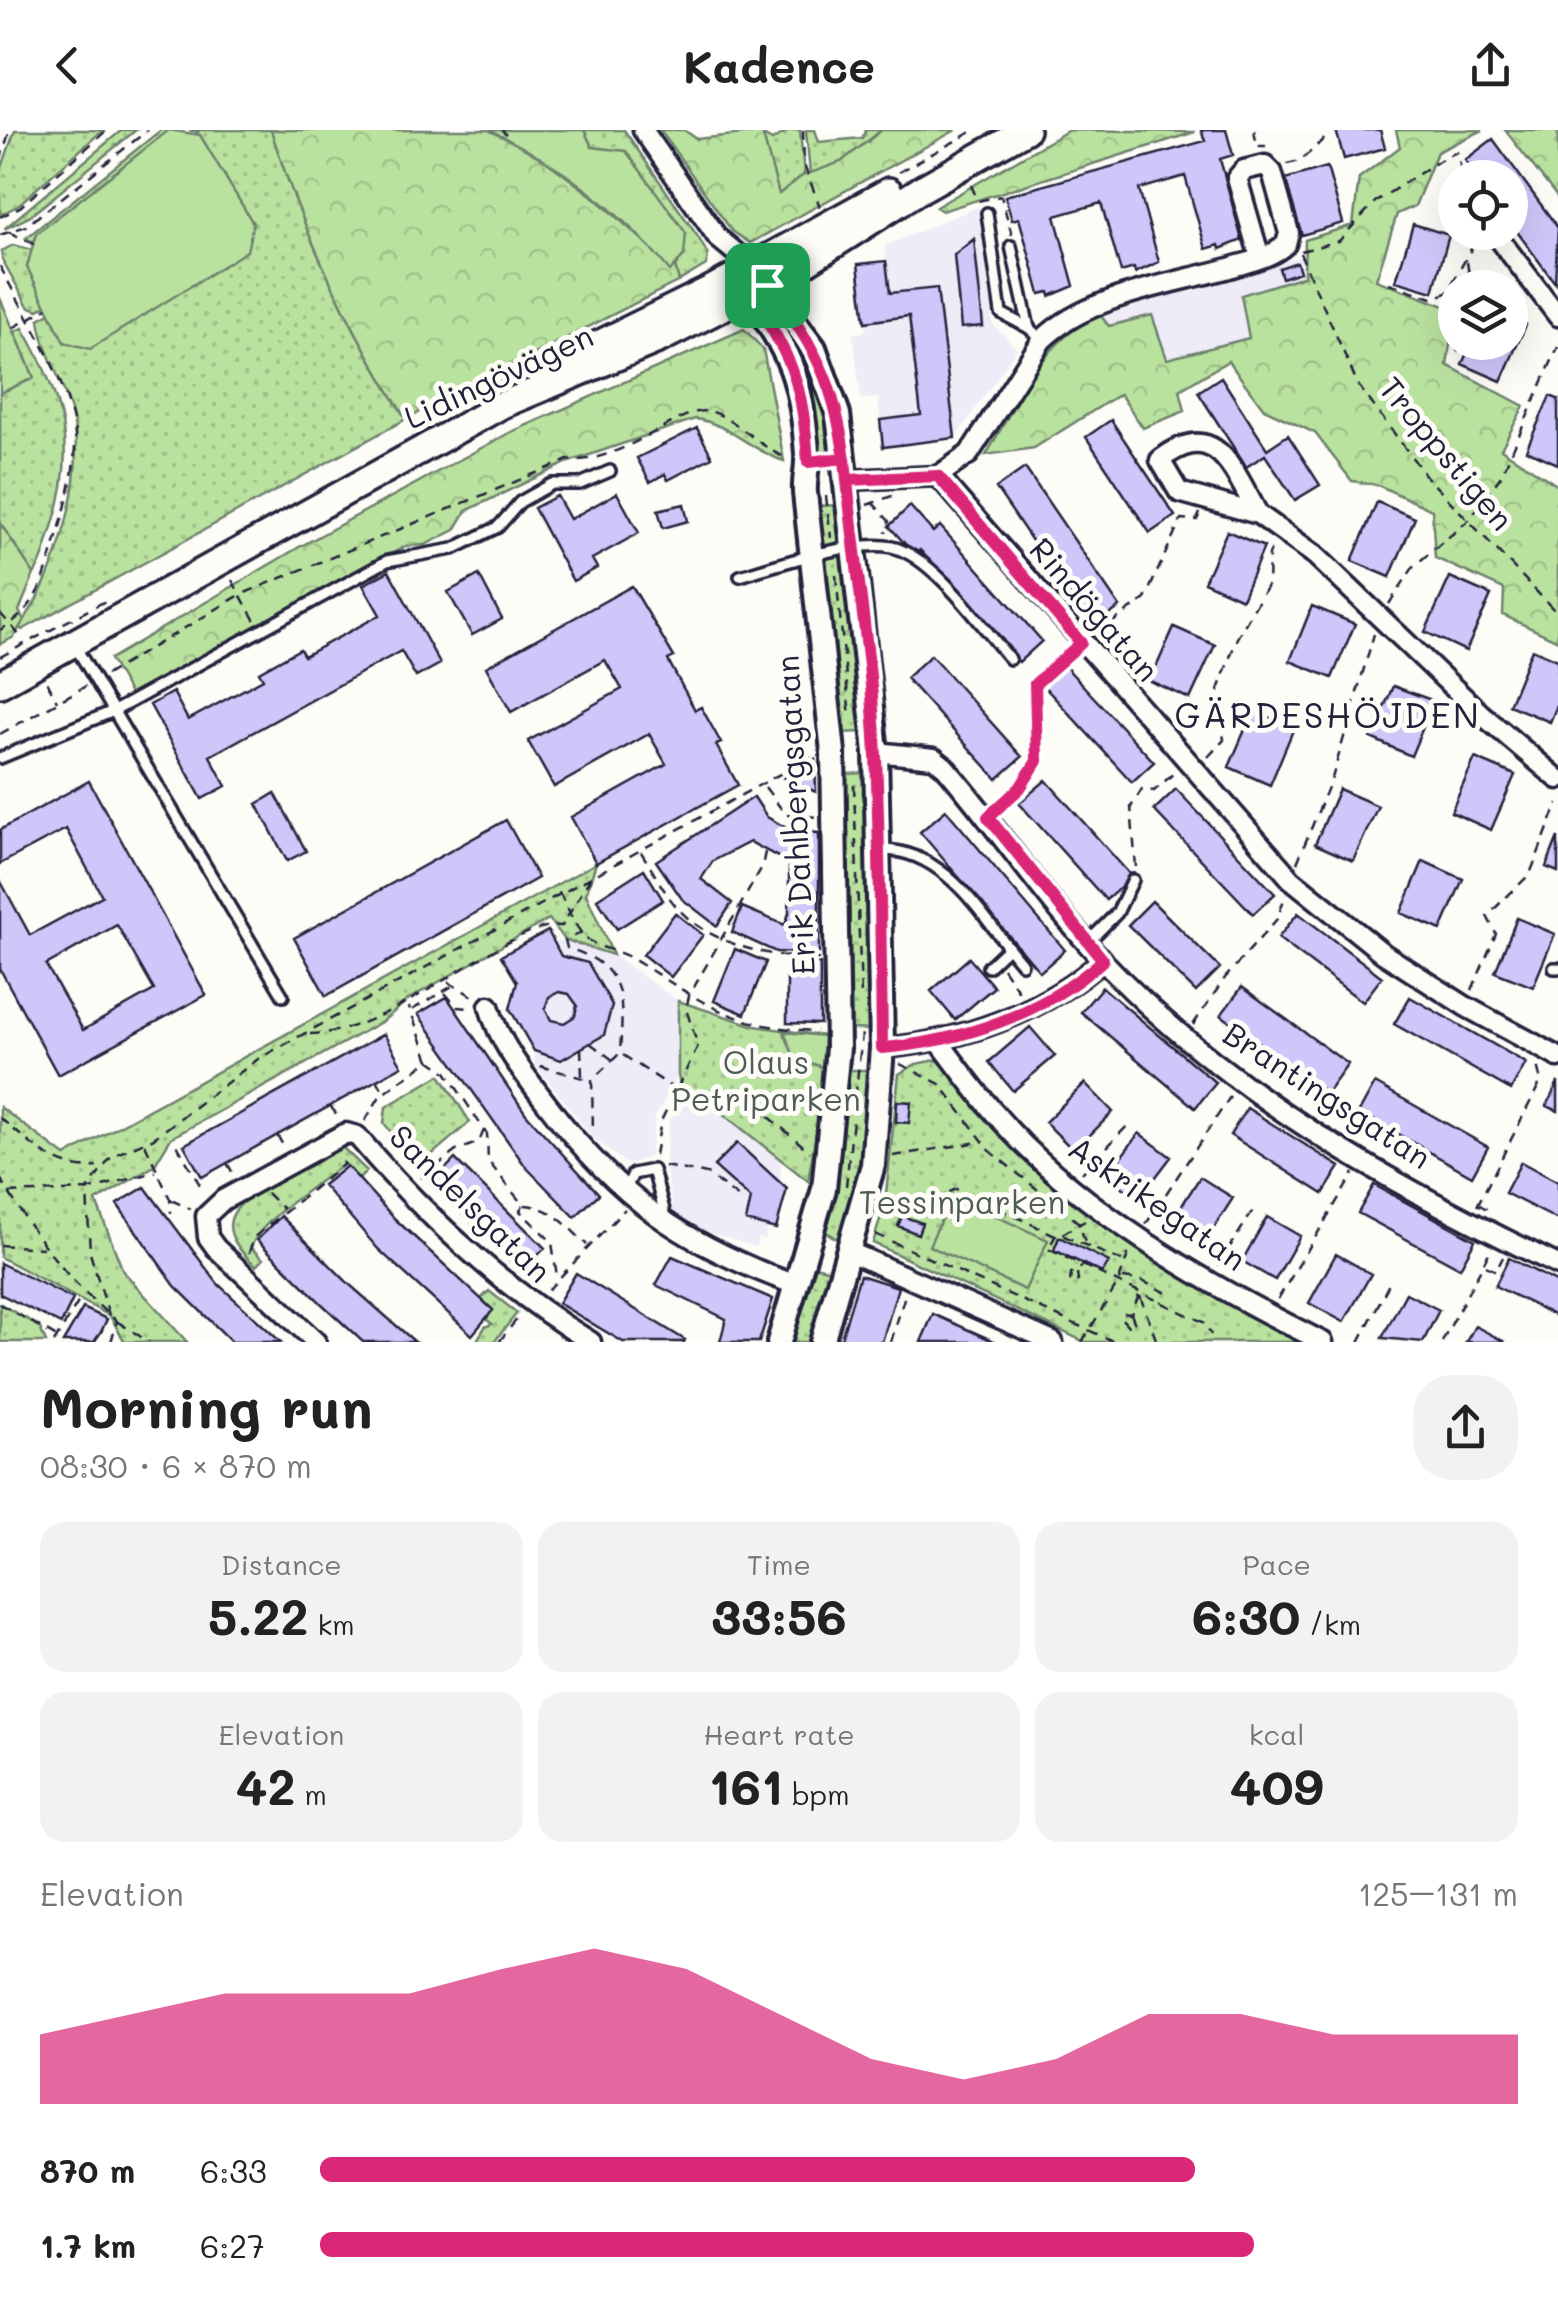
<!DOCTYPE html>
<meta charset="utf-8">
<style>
body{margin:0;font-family:Mali,sans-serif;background:#f2f2f2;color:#222;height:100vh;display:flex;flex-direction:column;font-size:38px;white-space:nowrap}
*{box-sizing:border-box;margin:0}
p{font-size:32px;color:#767676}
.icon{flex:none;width:55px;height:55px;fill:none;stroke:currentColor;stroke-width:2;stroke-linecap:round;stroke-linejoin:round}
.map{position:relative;height:1212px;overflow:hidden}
.side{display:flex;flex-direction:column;background:#fff;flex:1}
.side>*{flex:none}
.fabs{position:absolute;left:1438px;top:30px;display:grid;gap:20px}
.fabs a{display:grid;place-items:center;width:90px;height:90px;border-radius:50%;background:#fff;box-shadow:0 10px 40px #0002;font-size:50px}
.pin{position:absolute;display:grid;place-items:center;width:85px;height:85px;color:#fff;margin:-42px;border-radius:20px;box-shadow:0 5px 15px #0006}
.round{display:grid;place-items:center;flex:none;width:105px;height:105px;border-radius:40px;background:#f2f2f2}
.headline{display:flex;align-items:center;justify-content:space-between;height:170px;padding:0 40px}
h1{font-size:55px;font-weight:700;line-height:75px}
.figures{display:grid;grid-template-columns:repeat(3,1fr);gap:15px;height:170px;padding:10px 40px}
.figures div{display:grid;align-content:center;border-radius:25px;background:#f2f2f2;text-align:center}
.figures b{font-size:50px;font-weight:700}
.figures small{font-size:28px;font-weight:400}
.figures p{font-size:28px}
.chart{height:280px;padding:20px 40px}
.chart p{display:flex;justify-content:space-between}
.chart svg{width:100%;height:180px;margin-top:10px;fill:#db2777;opacity:.7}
ul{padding:0 40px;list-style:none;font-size:32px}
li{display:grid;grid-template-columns:160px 120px 1fr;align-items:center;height:75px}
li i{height:25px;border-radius:12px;background:#db2777}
header{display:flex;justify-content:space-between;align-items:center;height:130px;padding:0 40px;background:#fff;font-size:45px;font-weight:700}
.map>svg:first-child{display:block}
</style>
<header><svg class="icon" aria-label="back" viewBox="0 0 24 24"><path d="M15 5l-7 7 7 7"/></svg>Kadence<svg class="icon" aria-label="share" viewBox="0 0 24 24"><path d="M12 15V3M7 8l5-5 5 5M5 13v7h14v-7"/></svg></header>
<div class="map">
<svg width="1558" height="1212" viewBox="0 0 1558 1212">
<defs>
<pattern id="grass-dots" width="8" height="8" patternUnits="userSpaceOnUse" patternTransform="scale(2.5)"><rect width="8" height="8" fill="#bae29f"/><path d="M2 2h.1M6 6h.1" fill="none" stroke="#a0c28a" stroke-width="1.8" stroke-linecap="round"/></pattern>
<pattern id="forest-crowns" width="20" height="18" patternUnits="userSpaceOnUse" patternTransform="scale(2.5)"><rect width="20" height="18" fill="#bae29f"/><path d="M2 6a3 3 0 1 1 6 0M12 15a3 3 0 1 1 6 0" fill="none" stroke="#a0c28a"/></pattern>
</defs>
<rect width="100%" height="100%" fill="#fdfcf7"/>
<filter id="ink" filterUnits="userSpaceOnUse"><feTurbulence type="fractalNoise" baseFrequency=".01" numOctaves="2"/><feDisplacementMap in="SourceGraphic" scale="20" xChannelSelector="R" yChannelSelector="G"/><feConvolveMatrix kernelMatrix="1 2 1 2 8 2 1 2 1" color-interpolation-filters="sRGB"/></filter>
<g filter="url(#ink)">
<path fill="#efecf8" d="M979,76L993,194L1017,219L955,308L883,317L878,268L861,269L853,204L866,201L858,134L886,131L885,116Z
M1301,126L1304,146L1242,166L1249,208L1167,230L1108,196L1101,186Z
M548,801L554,812L565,810L613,825L678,871V945L655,988L650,1026L628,1035L593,1008L535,934L534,921L510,879L517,852Z
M683,970L717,979L781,1030L780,1053L787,1059L776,1099L768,1097L765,1110L758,1108L756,1117L701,1100L674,1085L665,1036L669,992Z"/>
<path fill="url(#grass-dots)" stroke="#6e826d" stroke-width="2.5" d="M15,0H103L17,76L0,85V43Z
M122,0H136L29,87L4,99Z
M161,0H169L37,104L34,112L26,108Z
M189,0H271C303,103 349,198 406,289L22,500L19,497C57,448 87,345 72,284C64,252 42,221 39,189L50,183L64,212L198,2Z
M584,0H624L698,107L708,125L706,135L679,151L675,137L684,125L592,17Z
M790,0H800L804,45L778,65L763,5L772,10Z
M806,0H815L819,12L862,8L866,0H882L841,32L810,44Z
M13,115L32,120L27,137L46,175L38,180L28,176L2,129V121Z
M778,183C809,225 826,269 832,321L811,323Z
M23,198C64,270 78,320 51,400C46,415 43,432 34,444L0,393V263L34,248L15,202Z
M839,375L861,602L841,603L817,376Z
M867,643L874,900L852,899L846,644Z
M596,733L586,764L613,825L565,810L549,789L409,869L383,891L171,1008L154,1036L96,1071L123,1141L187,1212H125L110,1186L0,1127V977L65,1026Z
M678,871L755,896L824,906L818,992L808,1051L717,979L683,970L678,945Z
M936,930L945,936L977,981L1075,1074L1143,1122L1300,1212H1085L873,1113L885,1073L899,944L916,934Z
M847,940H869L862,1038L844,1107L838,1110L822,1099L840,1034Z
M440,945L470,992L429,1027L414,1032L384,993L386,977Z
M343,1018L367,1041L359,1049L344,1034C321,1052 258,1091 251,1118L263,1129L256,1136C204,1090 239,1071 285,1046C303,1036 323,1022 343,1018Z
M811,1135L834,1141L812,1212H788Z
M489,1161L517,1183L494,1212H476L485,1197L492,1194L486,1189L493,1180L481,1169Z
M0,1174L39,1196L46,1212H0Z"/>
<path fill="url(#forest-crowns)" stroke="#6e826d" stroke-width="2.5" d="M271,0H489L533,21L591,65L652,118L670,140L675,137L679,151L406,289C349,198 303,103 271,0Z
M660,0H684L697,9L762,2L779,64L802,46L841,32L882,0H956L750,113L732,101Z
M1069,0L1195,2L942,81L936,77Z
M1396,0H1483L1437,22L1415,76L1397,84L1376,150L1455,180L1447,235L1524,276L1501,319L1558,356V511L1503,485L1504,459L1435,428L1432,380L1378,355L1352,351L1315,303L1264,279L1228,231L1180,260L1185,281L1143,298L1120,264L1034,318L986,325C1016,276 1043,205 1101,186L1109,196L1152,185L1167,229L1249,208L1241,165L1304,146L1305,110L1353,95L1359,48L1400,17Z
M1505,0H1558V68Z
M744,199L763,219L784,331C751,321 729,293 695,289L566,333L466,381L455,400L425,415L406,416L130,564L110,529L301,416L509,303Z
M0,393L34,444L19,481L24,490L14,507L0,514Z"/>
<path fill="#bae29f" stroke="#6e826d" stroke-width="2.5" d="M169,0L200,5L253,93L247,121L90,219L64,212L27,137L36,104Z
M489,0H584L592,17L626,21L686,103L684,125L670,141C623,82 557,32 489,0Z
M0,168L34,248L0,263Z
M784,902L824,906L822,937L794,927Z
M952,1066L1048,1110L1025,1160L929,1116Z"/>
<path fill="#cfc7f9" stroke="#22223b" stroke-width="2.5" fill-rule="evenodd" d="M1201,0H1226L1233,25L1220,29L1242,110L1220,119L1219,115L1206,119L1185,46L1139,59L1159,132L1135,143L1134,138L1121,142L1101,73L1055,86L1074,156L1050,166L1049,162L1040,164L1019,88L1012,90L1005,66L1205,11Z
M1336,0H1380L1385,18L1344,29Z
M1493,9L1558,98L1555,153L1510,92V48H1478L1465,30Z
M1327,37L1343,93L1302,105L1285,49Z
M1413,94L1449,105L1433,162L1396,151Z
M974,109L983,196L961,198L954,125Z
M886,131L890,163L937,158L955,308L883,317L880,290L921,285L909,186L865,192L858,134Z
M1297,132L1300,142L1282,148L1279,138Z
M1510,188L1526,195L1501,251L1462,234L1472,212H1510Z
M1221,247L1267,319L1288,305L1320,355L1295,370L1265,325L1246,337L1198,262Z
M1550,266L1558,269V334L1526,320Z
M1111,290L1175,386L1150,403L1086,307Z
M697,298L712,327L668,350L665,344L650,352L637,328Z
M1025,338L1120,477L1098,493L1096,489L1089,494L996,358Z
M617,363L639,403L592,429L597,438L573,451L534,378L557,366L570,389Z
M1377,372L1415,388L1390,447L1352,431Z
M684,374L688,391L663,398L658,380Z
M910,376L933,402L940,396L1042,511L1019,532L920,420L915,425L889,396Z
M1227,401L1264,417L1242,469L1204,452Z
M389,441L440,534L416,547L401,521L210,626L226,656L202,669L150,575L173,562L188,590L263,549L259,542L300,519L304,526L380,485L363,455Z
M479,445L502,489L472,505L448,462Z
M1450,447L1491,465L1466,521L1425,502Z
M632,456L674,527L668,530L695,580L701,577L721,613L716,615L738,655L596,733L571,687L666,634L649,604L554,657L528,611L622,559L605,530L511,582L486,537Z
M1312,476L1355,494L1332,548L1290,531Z
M1174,497L1215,515L1190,569L1150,551Z
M1532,519L1558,530V573L1550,592L1509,575Z
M931,525L1022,627L997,649L906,548Z
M1062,533L1154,632L1132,652L1041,553Z
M1393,556L1434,571L1411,626L1371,608Z
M1253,581L1294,598L1270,655L1229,637Z
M1475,628L1515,645L1491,700L1451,682Z
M815,629L816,662L784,648Z
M1046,650L1132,747L1106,770L1019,673Z
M89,651L206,865L58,945L0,839V750L30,805L102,766L66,699L0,734V700ZM117,795L154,860L83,900L46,835Z
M1176,659L1275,764L1253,784L1154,680Z
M1339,659L1378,676L1353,731L1315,714Z
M275,663L306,721L287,731L257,674Z
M754,667L767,687L792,701L819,703V823L776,822L732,802L742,777L785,795L789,783V733L750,712L713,731L701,749L732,773L717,796L682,769L656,731Z
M946,680L1065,820L1040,842L920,702Z
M506,690L538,748L326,866L294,808Z
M1558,707V742L1546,737Z
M1423,731L1463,749L1441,800L1401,783Z
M644,739L663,770L617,799L597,769Z
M1152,771L1220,838L1196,862L1128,795Z
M675,783L703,805L671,847L643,825Z
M1298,783L1382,847L1363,872L1278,808Z
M1517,788L1555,804L1533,857L1495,842Z
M548,801L561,826L588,833L612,875L604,905L561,930L534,921L510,879L517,852L501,826ZM559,862L569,864L577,875L575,886L564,893L551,890L545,879L549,867Z
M735,819L766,832L745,884L714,871Z
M969,828L994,857L955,890L931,861Z
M787,834H820V894L787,893Z
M1102,857L1216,953L1195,978L1081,882Z
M1242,857L1348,934L1327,963L1221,885Z
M447,867L526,984L599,1064L575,1087L526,1037L418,884Z
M1410,867L1526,933L1511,960L1394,894Z
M1030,897L1055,926L1013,961L989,932Z
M384,904L402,936L202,1047L184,1015Z
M1558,952V981L1547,976Z
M1085,953L1113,982L1074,1021L1045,992Z
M1375,953L1488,1017L1472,1046L1359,982Z
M897,971L911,972L909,993L896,992Z
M1247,978L1340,1037L1323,1064L1230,1005Z
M1139,1003L1171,1027L1139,1069L1107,1046Z
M737,1013L787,1059L776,1099L746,1091L751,1069L714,1036Z
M455,1029L545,1118L521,1142L432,1053Z
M1521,1032L1558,1052V1090L1505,1063Z
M347,1036L394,1088L493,1180L472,1205L378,1119L323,1055Z
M1200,1047L1233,1068L1205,1112L1172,1091Z
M1374,1055L1475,1110L1460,1138L1358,1083Z
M145,1057L218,1154L281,1212H232L175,1156L117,1074Z
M281,1086L349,1154L415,1212H363L322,1174L257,1110Z
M902,1086L922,1093L918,1104L898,1096Z
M1267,1087L1300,1106L1275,1150L1242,1131Z
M1059,1107L1109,1132L1102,1143L1054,1120Z
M1336,1124L1371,1144L1344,1192L1309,1173Z
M672,1126L773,1169L759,1212H720L726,1189L656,1155Z
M1509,1128L1558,1153V1187L1495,1156Z
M0,1133L73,1169L61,1194L0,1164Z
M576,1143L685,1210L684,1212H623L558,1173Z
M860,1145L898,1157L882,1212H840Z
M1406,1163L1439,1180L1423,1212L1382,1208Z
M83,1178L107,1189L101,1202L94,1212H63Z
M933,1184L996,1212H921Z
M1475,1196L1505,1212H1466Z"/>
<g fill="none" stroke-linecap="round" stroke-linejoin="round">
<defs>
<path id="service" d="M987,83L1001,183L1029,198
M1011,116L1029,198L1042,210
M740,446C776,435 855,409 892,417C934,427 983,498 1010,529
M75,516L283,866
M0,628L116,580L387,431L453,419L498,397L520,372L552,354H580L610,341
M881,720C947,719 983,789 1022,834
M1088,812L1117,783L1133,750
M988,837L1008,818
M1554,838H1558
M625,1061L633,1044L653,1040L664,1080L660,1086"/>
<path id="minor" d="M643,0L718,108L752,136
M1494,102L1558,186
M938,346L969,324L1042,210C1088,165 1169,155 1229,138C1248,132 1271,128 1286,114L1289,103L1272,42L1265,35L1244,40L1237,48L1260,128
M847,350L938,346L1291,749L1384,824L1465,876L1558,927
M1258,384C1232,337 1215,287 1160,330L1179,362L1258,384L1315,425L1480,583L1558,649
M876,622L934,628L945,637C999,700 1047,771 1104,832C1231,966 1393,1056 1558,1135
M489,876C499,913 524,944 547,974C620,1070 683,1114 796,1155
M940,913C966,948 992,983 1023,1014C1107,1097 1218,1160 1323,1212
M882,918C960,912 1043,883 1103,830
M850,1122L1053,1212
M316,1212L216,1118L208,1107L206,1086L223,1070L346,1003L357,1006C425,1086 501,1157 591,1212"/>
<path id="tertiary" d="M767,155L814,218L838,284L876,622L882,918L873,1035L822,1212
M749,164C791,224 802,251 807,324C808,337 804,349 805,363L833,622L838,918L824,1059L779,1212"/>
<path id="secondary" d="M570,228L715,157L889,61
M0,554L502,275L660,209L785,146L923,58L1026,0"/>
</defs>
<use href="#service" stroke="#22223b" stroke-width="16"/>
<use href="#minor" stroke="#22223b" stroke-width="25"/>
<use href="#tertiary" stroke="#22223b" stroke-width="30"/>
<use href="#secondary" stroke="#22223b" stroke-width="32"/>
<path stroke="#22223b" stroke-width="2.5" stroke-dasharray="10 8" stroke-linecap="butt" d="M502,0L506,5
M803,0L804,35L820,77
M1254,0L1257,16H1266
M0,31L10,0
M1287,34L1300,31L1328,6
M899,42L975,0
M971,55L978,71L1001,66L1012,105
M0,87L20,77L107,0
M9,102L34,114
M0,105L26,96L148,0
M1301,121L1339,111L1375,72L1445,27L1457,22L1463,48
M1300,123L1358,255L1426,346L1558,484
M1467,132L1471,158
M0,136C23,182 72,256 75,306C76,344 64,384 53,420C42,456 34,481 0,500
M1389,153L1432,168L1447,163L1477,108
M13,198L47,178
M1457,222L1461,212
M496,254L551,225
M826,366L831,408
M872,372L889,391L886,403
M867,375L892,366
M836,445L850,587
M232,450L255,491
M1389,474L1414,436L1469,390L1501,346L1558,217
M0,483L21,507
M1096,504L1145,469L1181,389L1197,390L1200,383
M0,527L109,469
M106,545L240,465L568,330C623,334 678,278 708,281C731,284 763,321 789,329
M47,552L57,571
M0,604L86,556
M1208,627L1224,610L1218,560L1237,508L1268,454L1269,425L1273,415
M854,655L861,867
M765,657L786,685L817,687
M1000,676C1051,630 1031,613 1035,554L1069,523
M641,722C652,739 662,759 675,775C708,815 772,828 819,829
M1297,733L1333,645L1374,504
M1136,737L1131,677L1142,659L1154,661L1175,642
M559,762C567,776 576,800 587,809C599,819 618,820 631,828C703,871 727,897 817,901
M582,802L565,810L567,818C628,836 623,870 620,923L592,950L593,1002
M1003,838L1021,865
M448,852L476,868
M1472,860L1496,804L1487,786L1530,744L1558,673
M445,863L457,877L471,878
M412,880L454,855
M1193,895L1225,848L1277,789L1286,764
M310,904C397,904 509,789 562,796L591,747
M590,913L613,930
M581,918L582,946
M623,925L676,960L753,973L810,1022
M429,930L446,942L487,1004L488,1031L523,1075C552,1076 567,1096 587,1115
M900,934L940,954L991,1022L1079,1093L1086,1115
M540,936L590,950
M377,950L384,962
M330,976L339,988
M0,988C30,1012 56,1042 97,1037
M365,991L380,966L429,930L409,877
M277,1005L284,1017
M145,1014L170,1069L171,1083
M177,1015L200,1055
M655,1025L661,991L698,916L686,879L689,866L762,737L765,722
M893,1026L979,1012
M227,1033L234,1045
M664,1036L707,1044L739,1068
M1082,1043L1130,993
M0,1048C33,1103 67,1152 117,1191L111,1212
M421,1048L456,1021L479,1012L484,1000
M846,1056L862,904
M9,1063L87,1060L112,1026L154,1008L258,929L811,627
M267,1063L283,1079
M171,1070L191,1079
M1478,1074L1492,1082
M523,1075L520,1081L552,1112L557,1147
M1477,1076L1541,951L1537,935
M880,1078L921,1076L956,1059L1055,1105
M1146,1094L1230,967
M875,1104L1115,1212
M1062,1104L1085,1091
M0,1115L43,1118
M249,1123L253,1108L344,1034L337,1027
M1122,1131L1057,1103L1048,1119L1205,1193L1211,1205
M1218,1135L1257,1075
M1486,1136L1496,1141L1503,1127
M1077,1143L1078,1151L1070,1153L1071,1143L1082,1137
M1123,1148L1140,1150L1165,1162L1161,1173
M548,1160L625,1079
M1140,1166L1157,1212
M1278,1169L1354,1043
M0,1174L57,1207
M1131,1184L1135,1194L1129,1197L1121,1188L1123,1183L1131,1184L1139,1165
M109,1185L90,1123L87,1060L156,1042
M118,1192L149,1212
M54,1212L82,1166
M499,1212L520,1185
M891,1212L905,1165
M1082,1212L1118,1153L1129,1122
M1359,1212L1391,1150
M1442,1212L1490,1121"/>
<use href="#service" stroke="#fdfcf7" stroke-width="9"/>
<use href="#minor" stroke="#fdfcf7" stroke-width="18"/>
<use href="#tertiary" stroke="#fdfcf7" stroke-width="22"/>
<use href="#secondary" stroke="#fdfcf7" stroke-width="25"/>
</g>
</g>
<g fill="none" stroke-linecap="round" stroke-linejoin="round" filter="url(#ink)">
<defs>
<path id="route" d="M767,155L749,164C793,227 803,255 808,332L845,328C853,427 872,527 876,626C880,723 881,821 882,918C960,912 1044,884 1103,830L988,687L1020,658L1037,631L1035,554L1081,513L938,346L847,350C840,268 820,218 767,155"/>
</defs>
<use href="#route" stroke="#fff" stroke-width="20"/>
<use href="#route" stroke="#db2777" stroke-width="12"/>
</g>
<g text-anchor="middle" stroke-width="10" stroke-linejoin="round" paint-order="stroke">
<g font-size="32" fill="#22223b" stroke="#fdfcf7">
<text transform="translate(499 247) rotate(-25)" y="11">Lidingövägen</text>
<text transform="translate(1446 324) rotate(50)" y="11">Troppstigen</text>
<text transform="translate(1094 480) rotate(49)" y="11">Rindögatan</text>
<text transform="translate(796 685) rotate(-93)" y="11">Erik Dahlbergsgatan</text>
<text transform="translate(1327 966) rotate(33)" y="11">Brantingsgatan</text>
<text transform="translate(470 1074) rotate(44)" y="11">Sandelsgatan</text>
<text transform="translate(1157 1074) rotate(35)" y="11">Askrikegatan</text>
</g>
<g font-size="32" fill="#505c59" stroke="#fdfcf7">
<text x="766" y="944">Olaus<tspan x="766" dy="37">Petriparken</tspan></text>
<text x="962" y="1084">Tessinparken</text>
</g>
<g font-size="35" letter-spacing="2.5" fill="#22223b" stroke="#fdfcf7">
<text x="1328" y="598">GÄRDESHÖJDEN</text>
</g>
</g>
</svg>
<div class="fabs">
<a><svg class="icon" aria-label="locate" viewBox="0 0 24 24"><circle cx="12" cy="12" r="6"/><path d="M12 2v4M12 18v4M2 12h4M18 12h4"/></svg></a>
<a><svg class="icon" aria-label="layers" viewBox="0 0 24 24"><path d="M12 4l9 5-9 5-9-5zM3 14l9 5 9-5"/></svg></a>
</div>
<div class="pin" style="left:767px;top:155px;background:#1e9e55"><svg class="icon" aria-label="arrive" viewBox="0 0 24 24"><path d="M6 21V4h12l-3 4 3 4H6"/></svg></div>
</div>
<section class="side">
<div class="headline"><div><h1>Morning run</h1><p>08:30 · 6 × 870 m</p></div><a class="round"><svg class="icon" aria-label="share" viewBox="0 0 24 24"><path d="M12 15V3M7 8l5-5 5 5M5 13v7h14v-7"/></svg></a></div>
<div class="figures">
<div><p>Distance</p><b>5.22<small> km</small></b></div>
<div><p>Time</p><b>33:56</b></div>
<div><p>Pace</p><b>6:30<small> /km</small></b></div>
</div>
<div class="figures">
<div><p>Elevation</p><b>42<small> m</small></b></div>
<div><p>Heart rate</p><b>161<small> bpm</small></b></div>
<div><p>kcal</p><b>409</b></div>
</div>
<div class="chart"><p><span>Elevation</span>125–131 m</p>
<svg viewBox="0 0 160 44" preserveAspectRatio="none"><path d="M0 44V27L10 22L20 17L30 17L40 17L50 11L60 6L70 11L80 22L90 33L100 38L110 33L120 22L130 22L140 27L150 27L160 27V44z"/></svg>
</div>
<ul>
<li><b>870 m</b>6:33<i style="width:73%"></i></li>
<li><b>1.7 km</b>6:27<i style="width:78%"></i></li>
</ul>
</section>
